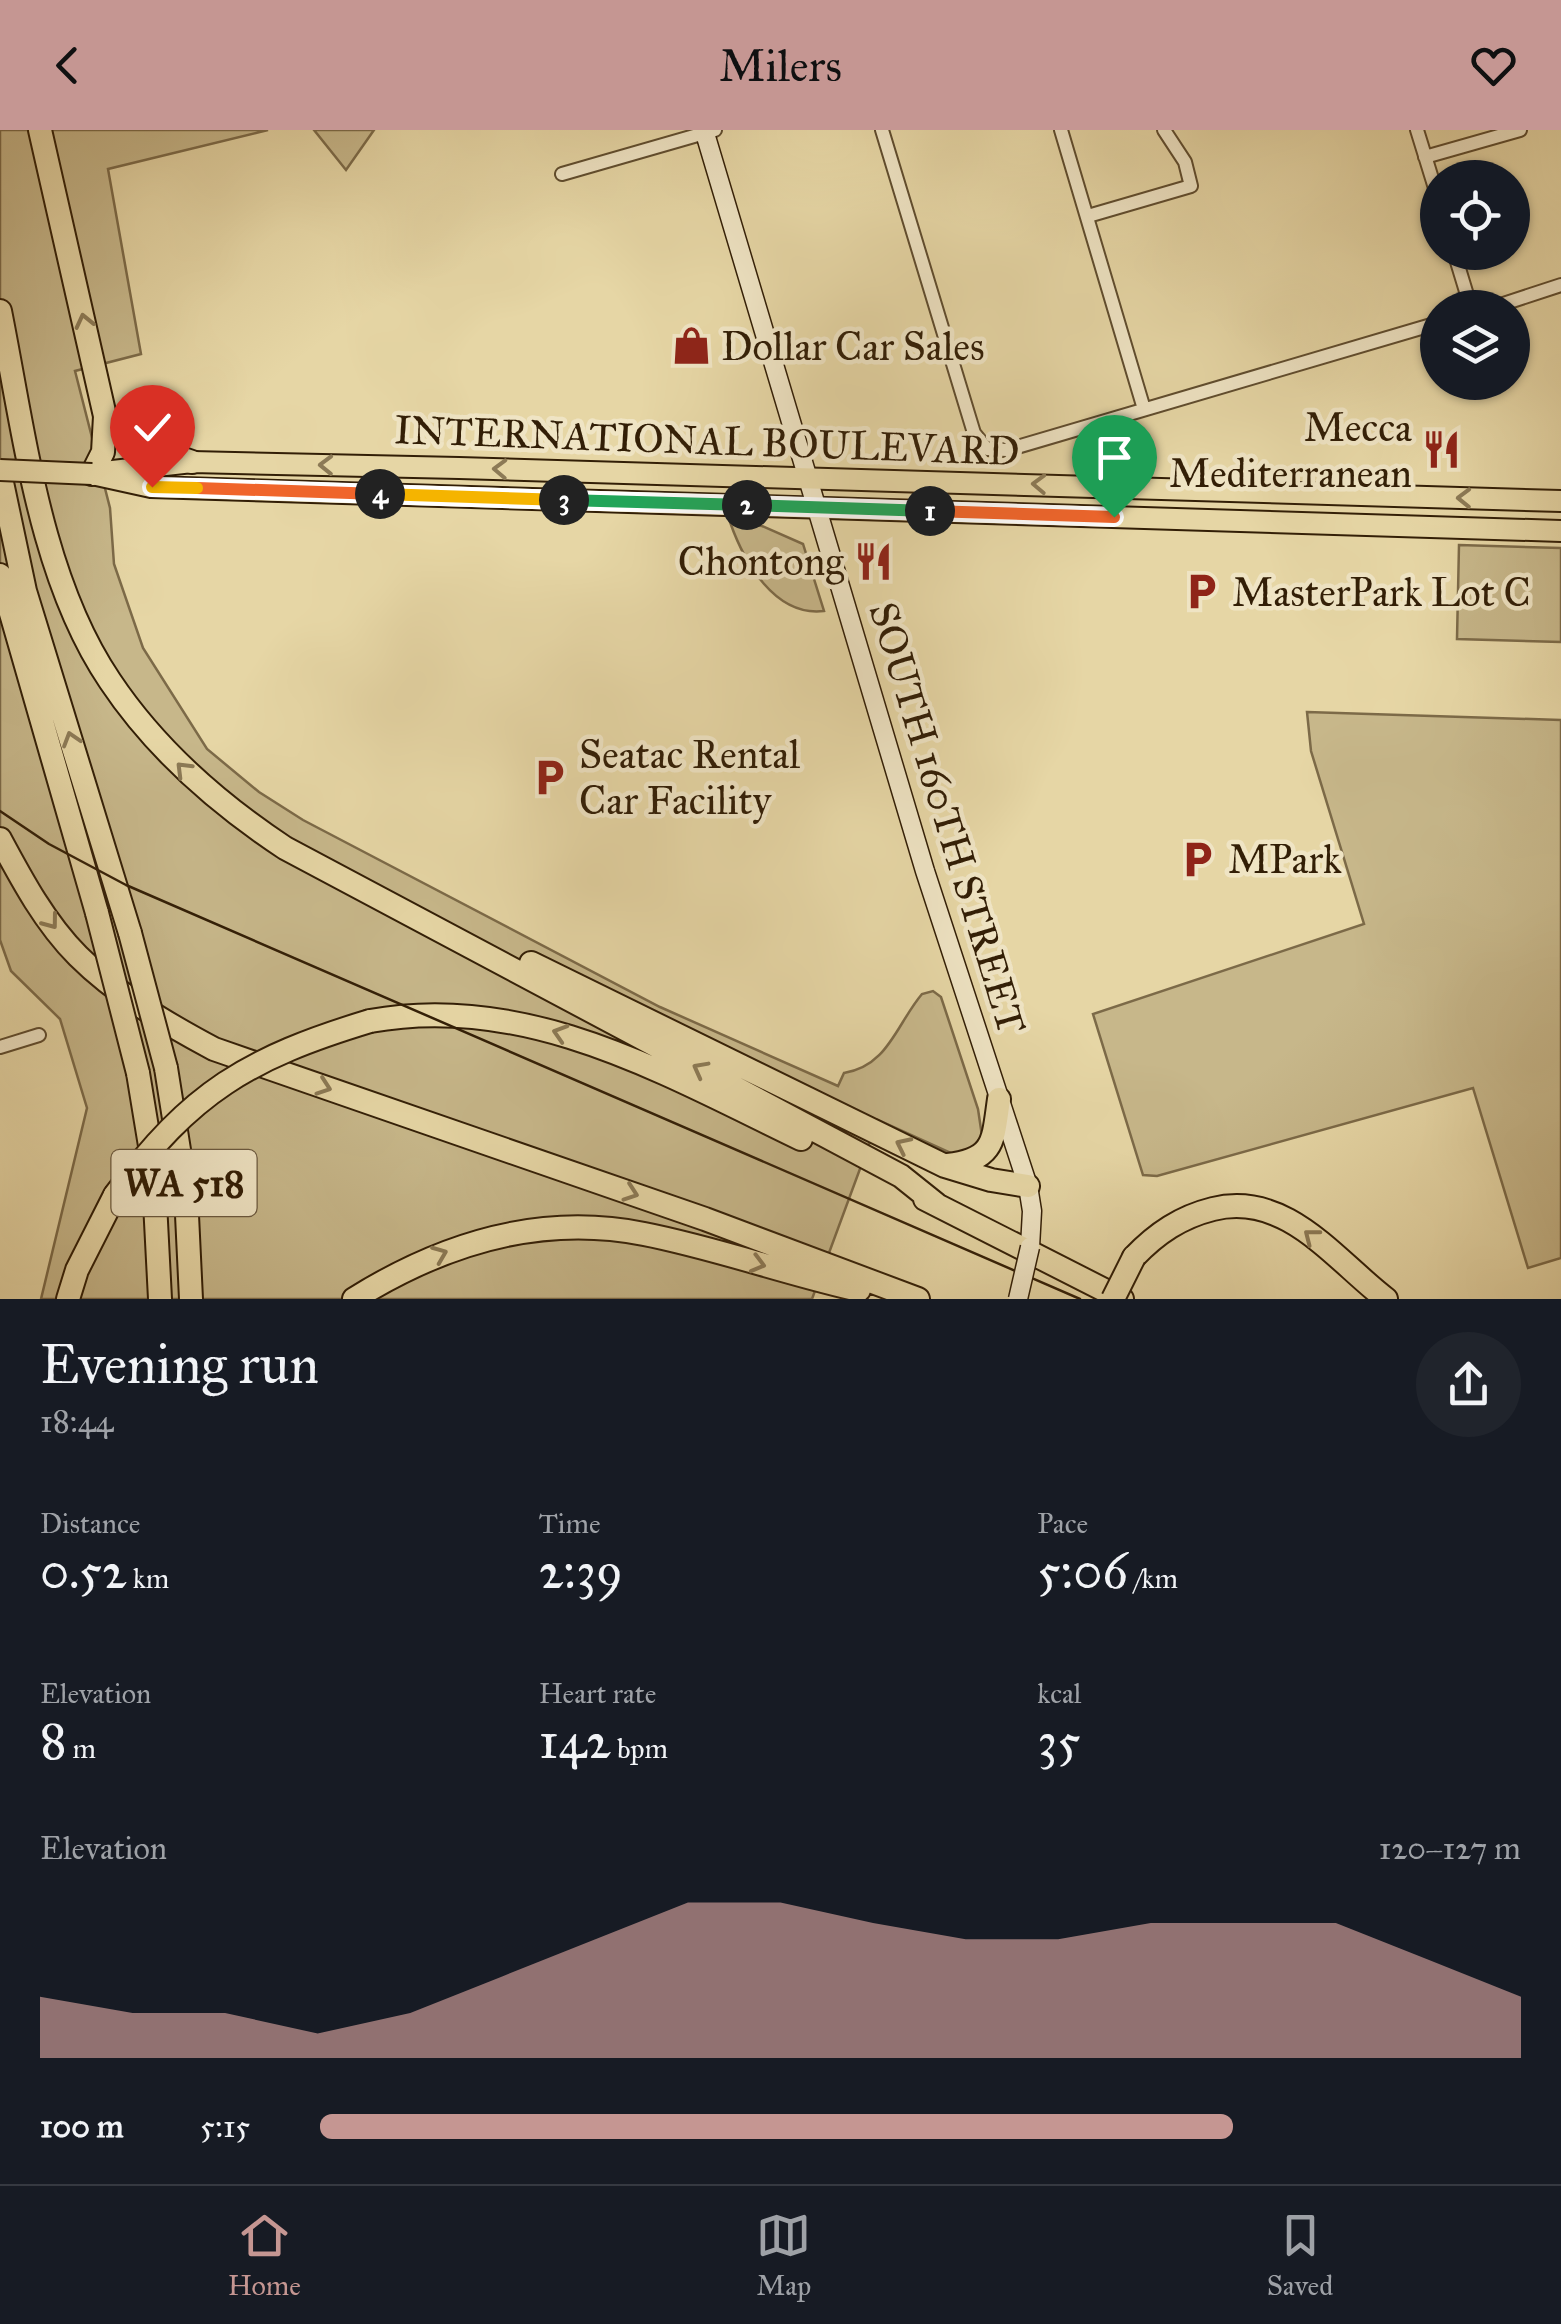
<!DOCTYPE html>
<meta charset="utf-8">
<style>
body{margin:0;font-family:"IM FELL Great Primer",serif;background:#20242c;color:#f1f3f6;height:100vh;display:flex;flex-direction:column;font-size:38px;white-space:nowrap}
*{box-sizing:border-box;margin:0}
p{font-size:32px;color:#9ea1a6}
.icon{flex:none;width:55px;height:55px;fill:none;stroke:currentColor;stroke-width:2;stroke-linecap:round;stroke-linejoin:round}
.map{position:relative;height:1169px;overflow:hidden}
.side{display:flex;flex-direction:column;background:#171b24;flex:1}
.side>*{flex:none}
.tools{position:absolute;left:1420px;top:30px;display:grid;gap:20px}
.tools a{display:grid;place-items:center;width:110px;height:110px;border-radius:50%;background:#171b24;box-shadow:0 2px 8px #0004;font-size:50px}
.pin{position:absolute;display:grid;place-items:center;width:85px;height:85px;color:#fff;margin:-102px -42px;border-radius:50% 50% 50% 0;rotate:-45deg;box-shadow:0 0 10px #0007}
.pin .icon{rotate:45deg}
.km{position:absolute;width:50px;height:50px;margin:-25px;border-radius:50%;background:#222;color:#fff;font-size:28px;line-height:50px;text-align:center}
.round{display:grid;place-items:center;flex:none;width:105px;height:105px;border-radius:52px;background:#20242c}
.summary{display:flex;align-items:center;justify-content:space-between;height:170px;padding:0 40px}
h1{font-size:55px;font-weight:600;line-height:75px}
.figures{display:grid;grid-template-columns:repeat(3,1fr);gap:15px;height:170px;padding:10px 40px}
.figures div{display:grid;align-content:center}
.figures b{font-size:50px;font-weight:600}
.figures small{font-size:28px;font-weight:400}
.figures p{font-size:28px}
.chart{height:280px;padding:20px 40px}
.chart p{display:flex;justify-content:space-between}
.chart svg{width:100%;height:180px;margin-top:10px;fill:#c59692;opacity:.7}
ul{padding:0 40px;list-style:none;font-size:32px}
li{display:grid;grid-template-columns:160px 120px 1fr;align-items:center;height:75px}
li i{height:25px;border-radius:12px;background:#c59692}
header{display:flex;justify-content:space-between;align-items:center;height:130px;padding:0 40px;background:#c59692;color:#111;font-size:45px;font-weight:600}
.tab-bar{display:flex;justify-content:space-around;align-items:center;height:140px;border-top:2px solid #363941;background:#171b24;font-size:28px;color:#9ea1a6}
.tab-bar a{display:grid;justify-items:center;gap:5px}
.tab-bar .on{color:#c59692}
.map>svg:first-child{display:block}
</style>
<header><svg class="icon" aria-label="back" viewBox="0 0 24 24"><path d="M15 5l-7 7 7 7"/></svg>Milers<svg class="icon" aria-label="heart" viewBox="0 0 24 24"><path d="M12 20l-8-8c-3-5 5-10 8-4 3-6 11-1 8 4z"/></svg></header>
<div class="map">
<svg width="1561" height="1169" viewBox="0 0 1561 1169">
<rect width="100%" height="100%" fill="#e6d6a5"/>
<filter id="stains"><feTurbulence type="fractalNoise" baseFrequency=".002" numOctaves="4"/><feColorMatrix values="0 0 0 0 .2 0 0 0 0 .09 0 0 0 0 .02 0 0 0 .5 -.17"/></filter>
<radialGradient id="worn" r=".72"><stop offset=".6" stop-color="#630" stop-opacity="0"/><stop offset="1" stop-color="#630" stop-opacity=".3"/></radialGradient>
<path fill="#c7b78a" stroke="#7c6a48" stroke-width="2.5" d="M0,0H268L108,39L141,224L75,241L110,378L114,434L143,518L207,619L259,662L303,690L660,877L838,956L844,943C888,936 896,895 922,864L933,861L941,867L978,979L982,1006L972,1018L955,1025L878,990L812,1169H41L87,978L60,889L11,841L0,810Z
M314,0H374L346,40Z
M730,392L762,396L803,414L824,481C775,487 744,432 730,392Z
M1459,415L1561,418V512L1457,509Z
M1307,582L1561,590V1128L1528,1138L1473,958L1157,1046L1143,1045L1093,884L1364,794L1311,621Z"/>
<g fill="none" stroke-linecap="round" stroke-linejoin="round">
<defs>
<path id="street" d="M882,0L974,303L987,319L1007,320L1438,193
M1061,0L1144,279
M1417,0L1438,68
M1425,27L1520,0
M562,44L715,0
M1088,86L1191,56L1185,32L1164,0
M1454,122L1471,178
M1491,178L1561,155
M0,917L39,905"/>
<path id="secondary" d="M704,0L925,741L1028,1056L1032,1081L1030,1117"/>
<path id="primary" d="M104,342L192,332L459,338L1561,371
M92,344L151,357L1561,401"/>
<path id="highway" d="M40,0L105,286L103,322L92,344
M0,181C24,301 40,448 110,551C156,620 217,673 285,718L901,1046L936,1074
M105,286L137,313L192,332
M0,343L25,461L130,803
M0,445L97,783
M0,709C22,750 45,793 78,826C116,864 167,894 214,919L705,1089L918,1169
M531,833L945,1036L991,1050L1028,1056
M370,891C526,862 666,944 801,1009
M166,938L186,1064L191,1169
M138,943L153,1034L160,1169
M948,1035C995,1029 993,1011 999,969
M925,1069L1122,1169
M1134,1127C1157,1103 1181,1087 1213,1079C1286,1061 1334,1129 1386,1169
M68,1169L77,1140L115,1065
M354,1169C442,1114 540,1083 644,1104C716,1118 787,1144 859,1160"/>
</defs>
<use href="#street" stroke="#5f4c2e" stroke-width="16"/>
<use href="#secondary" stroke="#321e06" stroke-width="21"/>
<use href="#primary" stroke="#321e06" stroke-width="24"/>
<use href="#highway" stroke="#321e06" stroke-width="26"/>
<use href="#street" stroke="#efe4c4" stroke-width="12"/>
<use href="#secondary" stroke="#efe4c4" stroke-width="18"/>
<use href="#primary" stroke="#e6d6a5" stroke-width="20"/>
<use href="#highway" stroke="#e6d6a5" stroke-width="22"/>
<path stroke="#321e06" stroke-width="2.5" d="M0,681L49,714L126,755L1080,1169"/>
<defs>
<path id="secondary-bridge" d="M1018,1169L1030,1117"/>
<path id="primary-bridge" d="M0,340L92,344"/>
<path id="highway-bridge" d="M97,783L138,943
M130,803L166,938
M115,1065C191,962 248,928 370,891
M1113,1169L1134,1127"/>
</defs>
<use href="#secondary-bridge" stroke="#321e06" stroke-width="21" stroke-linecap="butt"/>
<use href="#primary-bridge" stroke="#321e06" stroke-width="24" stroke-linecap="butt"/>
<use href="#highway-bridge" stroke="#321e06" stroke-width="26" stroke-linecap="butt"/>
<use href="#secondary-bridge" stroke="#efe4c4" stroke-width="18"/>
<use href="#primary-bridge" stroke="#e6d6a5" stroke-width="20"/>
<use href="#highway-bridge" stroke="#e6d6a5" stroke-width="22"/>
</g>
<defs><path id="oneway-chevron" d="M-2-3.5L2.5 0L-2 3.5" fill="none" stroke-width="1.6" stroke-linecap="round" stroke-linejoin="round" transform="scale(2.5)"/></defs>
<g stroke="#8c7a56">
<use href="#oneway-chevron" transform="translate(84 191) rotate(-103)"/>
<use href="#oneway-chevron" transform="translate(326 335) rotate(-179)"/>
<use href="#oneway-chevron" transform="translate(500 339) rotate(-178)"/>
<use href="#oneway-chevron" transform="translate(1039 354) rotate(-178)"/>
<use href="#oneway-chevron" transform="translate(1464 368) rotate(-179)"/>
<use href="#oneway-chevron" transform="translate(71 609) rotate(-107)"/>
<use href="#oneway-chevron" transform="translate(183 639) rotate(-135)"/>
<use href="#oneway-chevron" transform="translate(51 792) rotate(53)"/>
<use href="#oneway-chevron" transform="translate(560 903) rotate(-163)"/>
<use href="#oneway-chevron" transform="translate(700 939) rotate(-152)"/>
<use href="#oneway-chevron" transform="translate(324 957) rotate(19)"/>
<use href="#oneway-chevron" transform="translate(903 1015) rotate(-154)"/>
<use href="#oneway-chevron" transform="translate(631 1063) rotate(19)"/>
<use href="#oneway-chevron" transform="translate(1311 1106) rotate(-142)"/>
<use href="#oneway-chevron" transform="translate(440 1124) rotate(-22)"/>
<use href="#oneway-chevron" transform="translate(758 1134) rotate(15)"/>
</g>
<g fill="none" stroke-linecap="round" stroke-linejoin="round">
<defs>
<path id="split-1" d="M930,381L1114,387"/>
<path id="split-2" d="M747,375L930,381"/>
<path id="split-3" d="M564,370L747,375"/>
<path id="split-4" d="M380,364L564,370"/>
<path id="split-5" d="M197,358L380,364"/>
<path id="split-6" d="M152,357L197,358"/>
</defs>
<use href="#split-1" stroke="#fff" stroke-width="20"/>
<use href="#split-2" stroke="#fff" stroke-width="20"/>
<use href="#split-3" stroke="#fff" stroke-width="20"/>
<use href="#split-4" stroke="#fff" stroke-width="20"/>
<use href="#split-5" stroke="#fff" stroke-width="20"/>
<use href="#split-6" stroke="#fff" stroke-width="20"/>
<use href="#split-1" stroke="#f0652b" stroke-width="12"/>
<use href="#split-2" stroke="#22a559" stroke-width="12"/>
<use href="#split-3" stroke="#22a559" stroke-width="12"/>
<use href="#split-4" stroke="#f5b400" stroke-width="12"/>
<use href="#split-5" stroke="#f0652b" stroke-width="12"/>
<use href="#split-6" stroke="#f5b400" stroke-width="12"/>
</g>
<defs>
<symbol id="shop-bare" viewBox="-9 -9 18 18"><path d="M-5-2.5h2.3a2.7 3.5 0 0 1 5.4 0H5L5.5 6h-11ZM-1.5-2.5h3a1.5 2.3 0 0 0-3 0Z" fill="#8f2418" stroke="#efe4c4" stroke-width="2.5" paint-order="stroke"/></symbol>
<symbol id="restaurant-bare" viewBox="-9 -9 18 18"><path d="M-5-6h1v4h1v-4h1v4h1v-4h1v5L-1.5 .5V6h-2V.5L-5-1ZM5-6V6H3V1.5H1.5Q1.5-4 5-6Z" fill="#8f2418" stroke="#efe4c4" stroke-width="2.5" paint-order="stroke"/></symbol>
<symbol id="parking-bare" viewBox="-9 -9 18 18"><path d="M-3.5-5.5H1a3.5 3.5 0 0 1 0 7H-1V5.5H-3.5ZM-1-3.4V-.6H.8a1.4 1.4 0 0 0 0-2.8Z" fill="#8f2418" stroke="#efe4c4" stroke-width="2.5" paint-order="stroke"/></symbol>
</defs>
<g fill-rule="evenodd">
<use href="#shop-bare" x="664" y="188" width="55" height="55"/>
<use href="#restaurant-bare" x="1414" y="292" width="55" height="55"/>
<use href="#restaurant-bare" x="846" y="404" width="55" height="55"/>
<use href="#parking-bare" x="1174" y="434" width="55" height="55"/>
<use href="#parking-bare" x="522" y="620" width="55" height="55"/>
<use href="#parking-bare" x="1170" y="702" width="55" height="55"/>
</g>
<g text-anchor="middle" stroke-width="9" stroke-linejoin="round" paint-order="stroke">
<rect fill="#efe4c4" stroke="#6b593f" stroke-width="2.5" x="111.5" y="1020" width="145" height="66" rx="8"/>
<g font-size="38" font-weight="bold" fill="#321e06">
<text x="184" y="1066">WA 518</text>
</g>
<g font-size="40" fill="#321e06" stroke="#efe4c4" text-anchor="start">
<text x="721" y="230">Dollar Car Sales</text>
<text x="1412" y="311" text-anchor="end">Mecca<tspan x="1412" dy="46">Mediterranean</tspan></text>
<text x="844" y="445" text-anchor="end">Chontong</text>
<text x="1232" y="476">MasterPark Lot C</text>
<text x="579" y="638">Seatac Rental<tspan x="579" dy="46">Car Facility</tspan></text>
<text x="1228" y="743">MPark</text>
</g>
<g font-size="40" fill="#321e06" stroke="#efe4c4">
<text transform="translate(707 310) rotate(2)" y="14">INTERNATIONAL BOULEVARD</text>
<text transform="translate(948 688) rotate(73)" y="14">SOUTH 160TH STREET</text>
</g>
</g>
<rect width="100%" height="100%" filter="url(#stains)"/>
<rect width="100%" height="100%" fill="url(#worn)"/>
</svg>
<div class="tools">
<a><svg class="icon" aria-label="locate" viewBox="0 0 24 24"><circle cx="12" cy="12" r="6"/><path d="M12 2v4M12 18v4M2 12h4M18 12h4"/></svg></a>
<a><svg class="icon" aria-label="layers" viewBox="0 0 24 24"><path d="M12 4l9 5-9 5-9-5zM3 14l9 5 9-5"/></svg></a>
</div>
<div class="pin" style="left:1114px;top:387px;background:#1e9e55"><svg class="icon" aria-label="arrive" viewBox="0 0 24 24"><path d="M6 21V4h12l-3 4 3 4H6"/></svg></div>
<div class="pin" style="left:152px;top:357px;background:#d93025"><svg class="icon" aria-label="check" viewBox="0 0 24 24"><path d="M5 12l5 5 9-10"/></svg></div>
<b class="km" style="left:930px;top:381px">1</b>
<b class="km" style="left:747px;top:375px">2</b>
<b class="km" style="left:564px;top:370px">3</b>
<b class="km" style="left:380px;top:364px">4</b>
</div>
<section class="side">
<div class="summary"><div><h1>Evening run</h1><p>18:44</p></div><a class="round"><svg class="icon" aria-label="share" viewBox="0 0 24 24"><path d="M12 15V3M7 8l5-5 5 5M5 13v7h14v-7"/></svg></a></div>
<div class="figures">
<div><p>Distance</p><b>0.52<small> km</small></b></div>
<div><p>Time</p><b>2:39</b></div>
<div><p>Pace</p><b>5:06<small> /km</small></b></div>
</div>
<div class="figures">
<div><p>Elevation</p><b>8<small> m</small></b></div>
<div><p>Heart rate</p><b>142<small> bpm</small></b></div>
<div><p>kcal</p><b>35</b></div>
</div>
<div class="chart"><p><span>Elevation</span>120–127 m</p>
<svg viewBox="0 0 160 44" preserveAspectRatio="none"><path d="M0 44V29L10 33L20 33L30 38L40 33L50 24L60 15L70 6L80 6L90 11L100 15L110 15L120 11L130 11L140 11L150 20L160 29V44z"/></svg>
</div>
<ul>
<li><b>100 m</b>5:15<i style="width:76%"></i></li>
</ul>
</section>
<nav class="tab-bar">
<a class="on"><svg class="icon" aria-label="home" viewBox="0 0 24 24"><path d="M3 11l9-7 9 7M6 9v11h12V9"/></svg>Home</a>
<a><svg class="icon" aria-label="map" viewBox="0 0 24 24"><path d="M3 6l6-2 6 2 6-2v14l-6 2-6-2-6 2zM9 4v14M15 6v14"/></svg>Map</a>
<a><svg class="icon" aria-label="saved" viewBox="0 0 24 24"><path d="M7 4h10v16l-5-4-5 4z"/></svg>Saved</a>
</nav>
